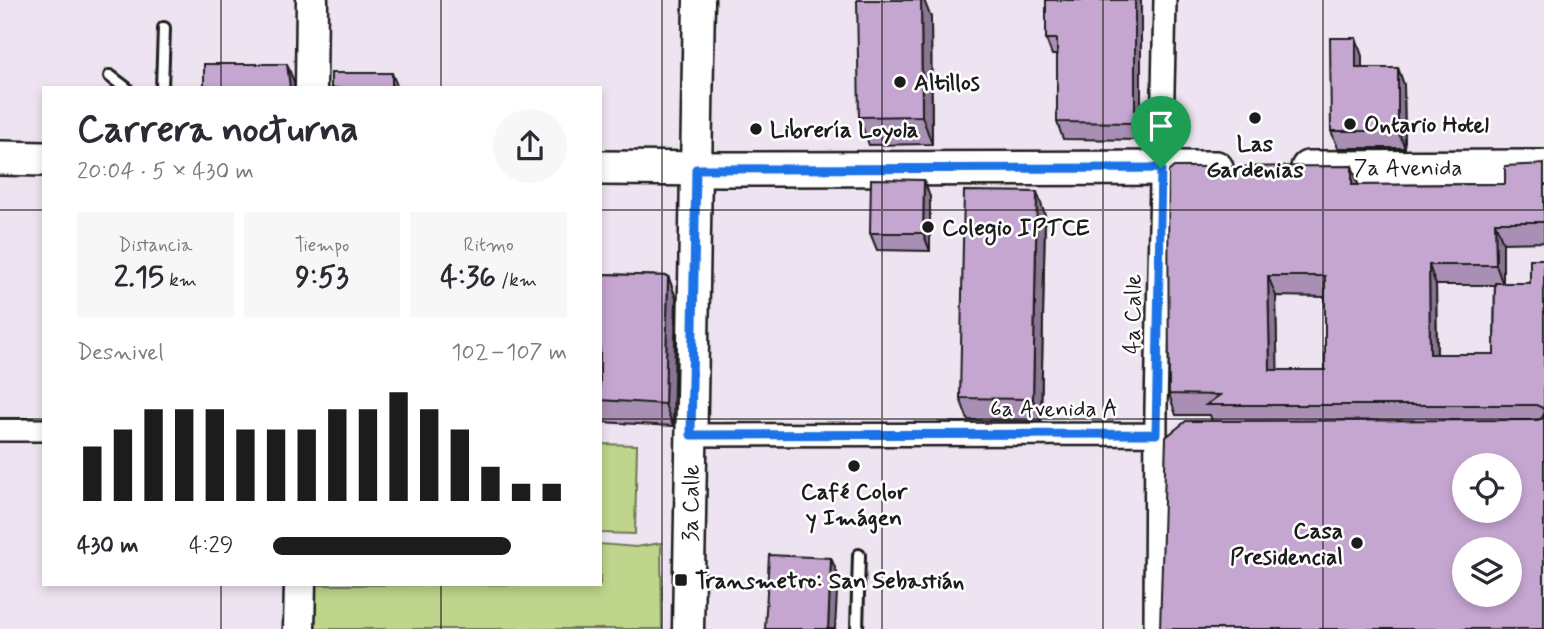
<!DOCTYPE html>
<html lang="es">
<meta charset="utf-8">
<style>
body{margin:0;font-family:Mynerve,sans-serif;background:#f7f7f7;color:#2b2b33;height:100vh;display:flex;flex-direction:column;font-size:26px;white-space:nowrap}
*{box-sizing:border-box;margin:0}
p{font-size:23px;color:#7c7c81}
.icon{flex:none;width:38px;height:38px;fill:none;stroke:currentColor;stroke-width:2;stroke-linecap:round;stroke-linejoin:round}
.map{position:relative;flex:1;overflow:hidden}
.panel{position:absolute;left:42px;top:86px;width:560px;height:500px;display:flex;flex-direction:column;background:#fff;border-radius:0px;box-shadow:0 4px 10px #0003}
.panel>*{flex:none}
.tools{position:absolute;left:1452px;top:453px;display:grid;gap:14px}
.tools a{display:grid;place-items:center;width:70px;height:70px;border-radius:50%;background:#fff;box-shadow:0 4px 10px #0003;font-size:35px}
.pin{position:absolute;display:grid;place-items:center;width:60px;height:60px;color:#fff;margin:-72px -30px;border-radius:50% 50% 50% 0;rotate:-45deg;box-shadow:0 0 7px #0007}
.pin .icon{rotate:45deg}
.round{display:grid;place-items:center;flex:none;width:74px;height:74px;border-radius:37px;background:#f7f7f7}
.headline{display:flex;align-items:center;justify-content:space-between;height:119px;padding:0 35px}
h1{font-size:38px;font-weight:800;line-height:52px}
.stats{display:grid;grid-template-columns:repeat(3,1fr);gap:10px;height:119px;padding:7px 35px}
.stats div{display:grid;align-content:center;border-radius:0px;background:#f7f7f7;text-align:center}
.stats b{font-size:30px;font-weight:800}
.stats small{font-size:19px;font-weight:400}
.stats p{font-size:19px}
.chart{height:196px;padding:14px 35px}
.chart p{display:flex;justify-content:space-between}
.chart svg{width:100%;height:126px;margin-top:7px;stroke:#1c1c1c;stroke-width:6}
ul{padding:0 35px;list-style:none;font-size:23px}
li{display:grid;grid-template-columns:112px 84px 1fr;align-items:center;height:52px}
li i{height:18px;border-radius:9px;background:#1c1c1c}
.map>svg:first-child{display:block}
</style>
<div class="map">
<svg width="1544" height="629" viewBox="0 0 1544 629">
<rect width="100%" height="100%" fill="#eee4f1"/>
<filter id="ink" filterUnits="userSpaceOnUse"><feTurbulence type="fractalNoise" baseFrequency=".0143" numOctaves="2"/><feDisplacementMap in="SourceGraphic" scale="14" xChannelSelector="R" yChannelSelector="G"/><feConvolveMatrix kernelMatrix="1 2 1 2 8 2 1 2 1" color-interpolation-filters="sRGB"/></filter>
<g filter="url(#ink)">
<path fill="#bed58b" stroke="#6d7854" stroke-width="2" d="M600,444L637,445L635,534L600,533Z
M661,543L662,629H314L315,585L600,584V544L636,547Z"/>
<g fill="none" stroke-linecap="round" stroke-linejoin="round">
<defs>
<path id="lane" d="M110,76L126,88
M162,88L164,28
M857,629L859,555"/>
<path id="street" d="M0,430H44
M691,435L1156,434
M1155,629L1156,407L1165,0"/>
<path id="secondary" d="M311,88L312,0
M299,629L300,584
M688,629L699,0"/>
<path id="primary" d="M0,158L44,159
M600,168L726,169L1216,168
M1308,168L1544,167"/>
</defs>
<use href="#lane" stroke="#1c1c1c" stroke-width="16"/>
<use href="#street" stroke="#1c1c1c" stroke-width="26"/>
<use href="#secondary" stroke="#1c1c1c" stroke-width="35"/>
<use href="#primary" stroke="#1c1c1c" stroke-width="38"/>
<use href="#lane" stroke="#fff" stroke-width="10"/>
<use href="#street" stroke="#fff" stroke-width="21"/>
<use href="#secondary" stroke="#fff" stroke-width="30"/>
<use href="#primary" stroke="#fff" stroke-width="33"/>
</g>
<path fill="#a98fb4" stroke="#1c1c1c" stroke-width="2" fill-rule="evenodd" d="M1141,0V140L1063,139L1057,122V55H1052L1046,39Z
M931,18L932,144L869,145L859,117Z
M1362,56V68H1398L1404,85L1405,148H1338L1331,131Z
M1544,164V242L1503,243V283H1530L1544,259V629L1212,421L1210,415H1176L1169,394L1352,166L1358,185L1505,184ZM1436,285H1495L1494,354H1437ZM1276,296L1325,297V370H1277Z
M930,197V251L877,250L870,233Z
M1045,215L1041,421L968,420L960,398Z
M600,274L668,276L676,298L673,426L600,422Z"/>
<path fill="#8a7492" stroke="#1c1c1c" stroke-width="2" d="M921,0H924L931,18L932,144L922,116Z
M1135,0H1141V140L1135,123Z
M1356,38L1362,56V86L1356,68Z
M287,64L294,82V88H290Z
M1398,68L1404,85L1405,148L1398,131Z
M392,73L398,88H392Z
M1352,166L1359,187L1352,185Z
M924,180L930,197V251L923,233Z
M1037,192L1045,215L1041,421L1033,399Z
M1495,222L1503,243V285L1496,265Z
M1429,265L1436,285L1437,375L1430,354Z
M668,276L676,298L673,426L665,404Z
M1268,276L1276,296L1278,391L1270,370Z
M831,558L838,575L835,629H828Z"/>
<path fill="#c5a6d1" stroke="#1c1c1c" stroke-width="2" fill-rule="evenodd" d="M857,0H921L922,116L859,117Z
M1046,0H1135V123L1057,122V39H1046Z
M1330,38H1356V68H1398V131H1331Z
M204,64H287L290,88H204Z
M331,73H392V88H331Z
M1544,164V247V222H1495L1496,265H1429L1430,354H1494L1495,283H1530V259H1544V412L1543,408L1536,405H1206L1220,395L1169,394L1168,172L1174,167L1352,166V185L1505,184V166ZM1268,276H1325V370H1270Z
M871,179L924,180L923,233H870Z
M964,191L1037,192L1033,399L960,398Z
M600,274L668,276L665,404L600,400Z
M1544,414V629H1160L1166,437L1186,421L1537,420L1541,419ZM1465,466H1510V511H1465ZM1465,550H1510V595H1465Z
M769,555L831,558L828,629H765Z"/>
</g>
<g fill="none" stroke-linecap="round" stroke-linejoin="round" filter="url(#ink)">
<defs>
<path id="route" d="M1161,168L1156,434L691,435L696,169Z"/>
</defs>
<use href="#route" stroke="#fff" stroke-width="14"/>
<use href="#route" stroke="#1a73e8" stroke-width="9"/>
</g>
<path fill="none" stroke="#1c1c1c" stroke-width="2" stroke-opacity="0.55" d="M221,0V88M441,0V88M662,0V629M882,0V629M1103,0V629M1323,0V629M0,210H44M600,210H1544M0,419H44M600,419H1544M221,584V629M441,584V629"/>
<g fill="#1c1c1c" stroke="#fff" stroke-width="2.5">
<circle cx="900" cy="82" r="7"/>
<circle cx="1255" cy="118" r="7"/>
<circle cx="1350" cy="124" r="7"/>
<circle cx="756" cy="129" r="7"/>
<circle cx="928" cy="227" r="7"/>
<circle cx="854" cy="466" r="7"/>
<circle cx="1357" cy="543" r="7"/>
<rect x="674" y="573" width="14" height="14" rx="3.5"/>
</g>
<g text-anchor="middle" stroke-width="5" stroke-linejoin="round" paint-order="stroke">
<g font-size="23" font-weight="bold" fill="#1c1c1c" stroke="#fff" text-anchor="start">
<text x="914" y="90">Altillos</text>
<text x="1364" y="132">Ontario Hotel</text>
<text x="770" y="137">Librería Loyola</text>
<text x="1255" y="151" text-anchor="middle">Las<tspan x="1255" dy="26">Gardenias</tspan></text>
<text x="942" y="235">Colegio IPTCE</text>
<text x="854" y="499" text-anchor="middle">Café Color<tspan x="854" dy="26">y Imágen</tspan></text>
<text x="1343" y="538" text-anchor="end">Casa<tspan x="1343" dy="26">Presidencial</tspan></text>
<text x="695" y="588">Transmetro: San Sebastián</text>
</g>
<g font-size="23" fill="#1c1c1c" stroke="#fff">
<text x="1408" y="175">7a Avenida</text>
<text transform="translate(1132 314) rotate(-89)" y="8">4a Calle</text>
<text x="1054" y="416">6a Avenida A</text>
<text transform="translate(690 503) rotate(-89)" y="8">3a Calle</text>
</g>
</g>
</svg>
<div class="tools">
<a><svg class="icon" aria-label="locate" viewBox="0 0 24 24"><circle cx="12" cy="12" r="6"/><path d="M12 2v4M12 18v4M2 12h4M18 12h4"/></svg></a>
<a><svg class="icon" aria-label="layers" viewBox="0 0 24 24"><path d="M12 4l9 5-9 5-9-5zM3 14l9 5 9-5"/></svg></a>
</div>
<div class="pin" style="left:1161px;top:168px;background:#1e9e55"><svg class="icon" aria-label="arrive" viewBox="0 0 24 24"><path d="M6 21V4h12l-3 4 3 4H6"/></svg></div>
<section class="panel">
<div class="headline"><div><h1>Carrera nocturna</h1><p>20:04 · 5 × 430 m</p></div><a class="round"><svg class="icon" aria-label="share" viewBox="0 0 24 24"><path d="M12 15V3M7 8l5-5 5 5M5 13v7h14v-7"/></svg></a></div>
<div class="stats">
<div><p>Distancia</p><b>2.15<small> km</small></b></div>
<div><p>Tiempo</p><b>9:53</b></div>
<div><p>Ritmo</p><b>4:36<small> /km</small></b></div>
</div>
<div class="chart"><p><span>Desnivel</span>102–107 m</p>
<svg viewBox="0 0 160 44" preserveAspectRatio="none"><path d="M5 44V25M15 44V19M25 44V12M35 44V12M45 44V12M55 44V19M65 44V19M75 44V19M85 44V12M95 44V12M105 44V6M115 44V12M125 44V19M135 44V32M145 44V38M155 44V38"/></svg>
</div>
<ul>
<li><b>430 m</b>4:29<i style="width:81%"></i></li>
</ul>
</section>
</div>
